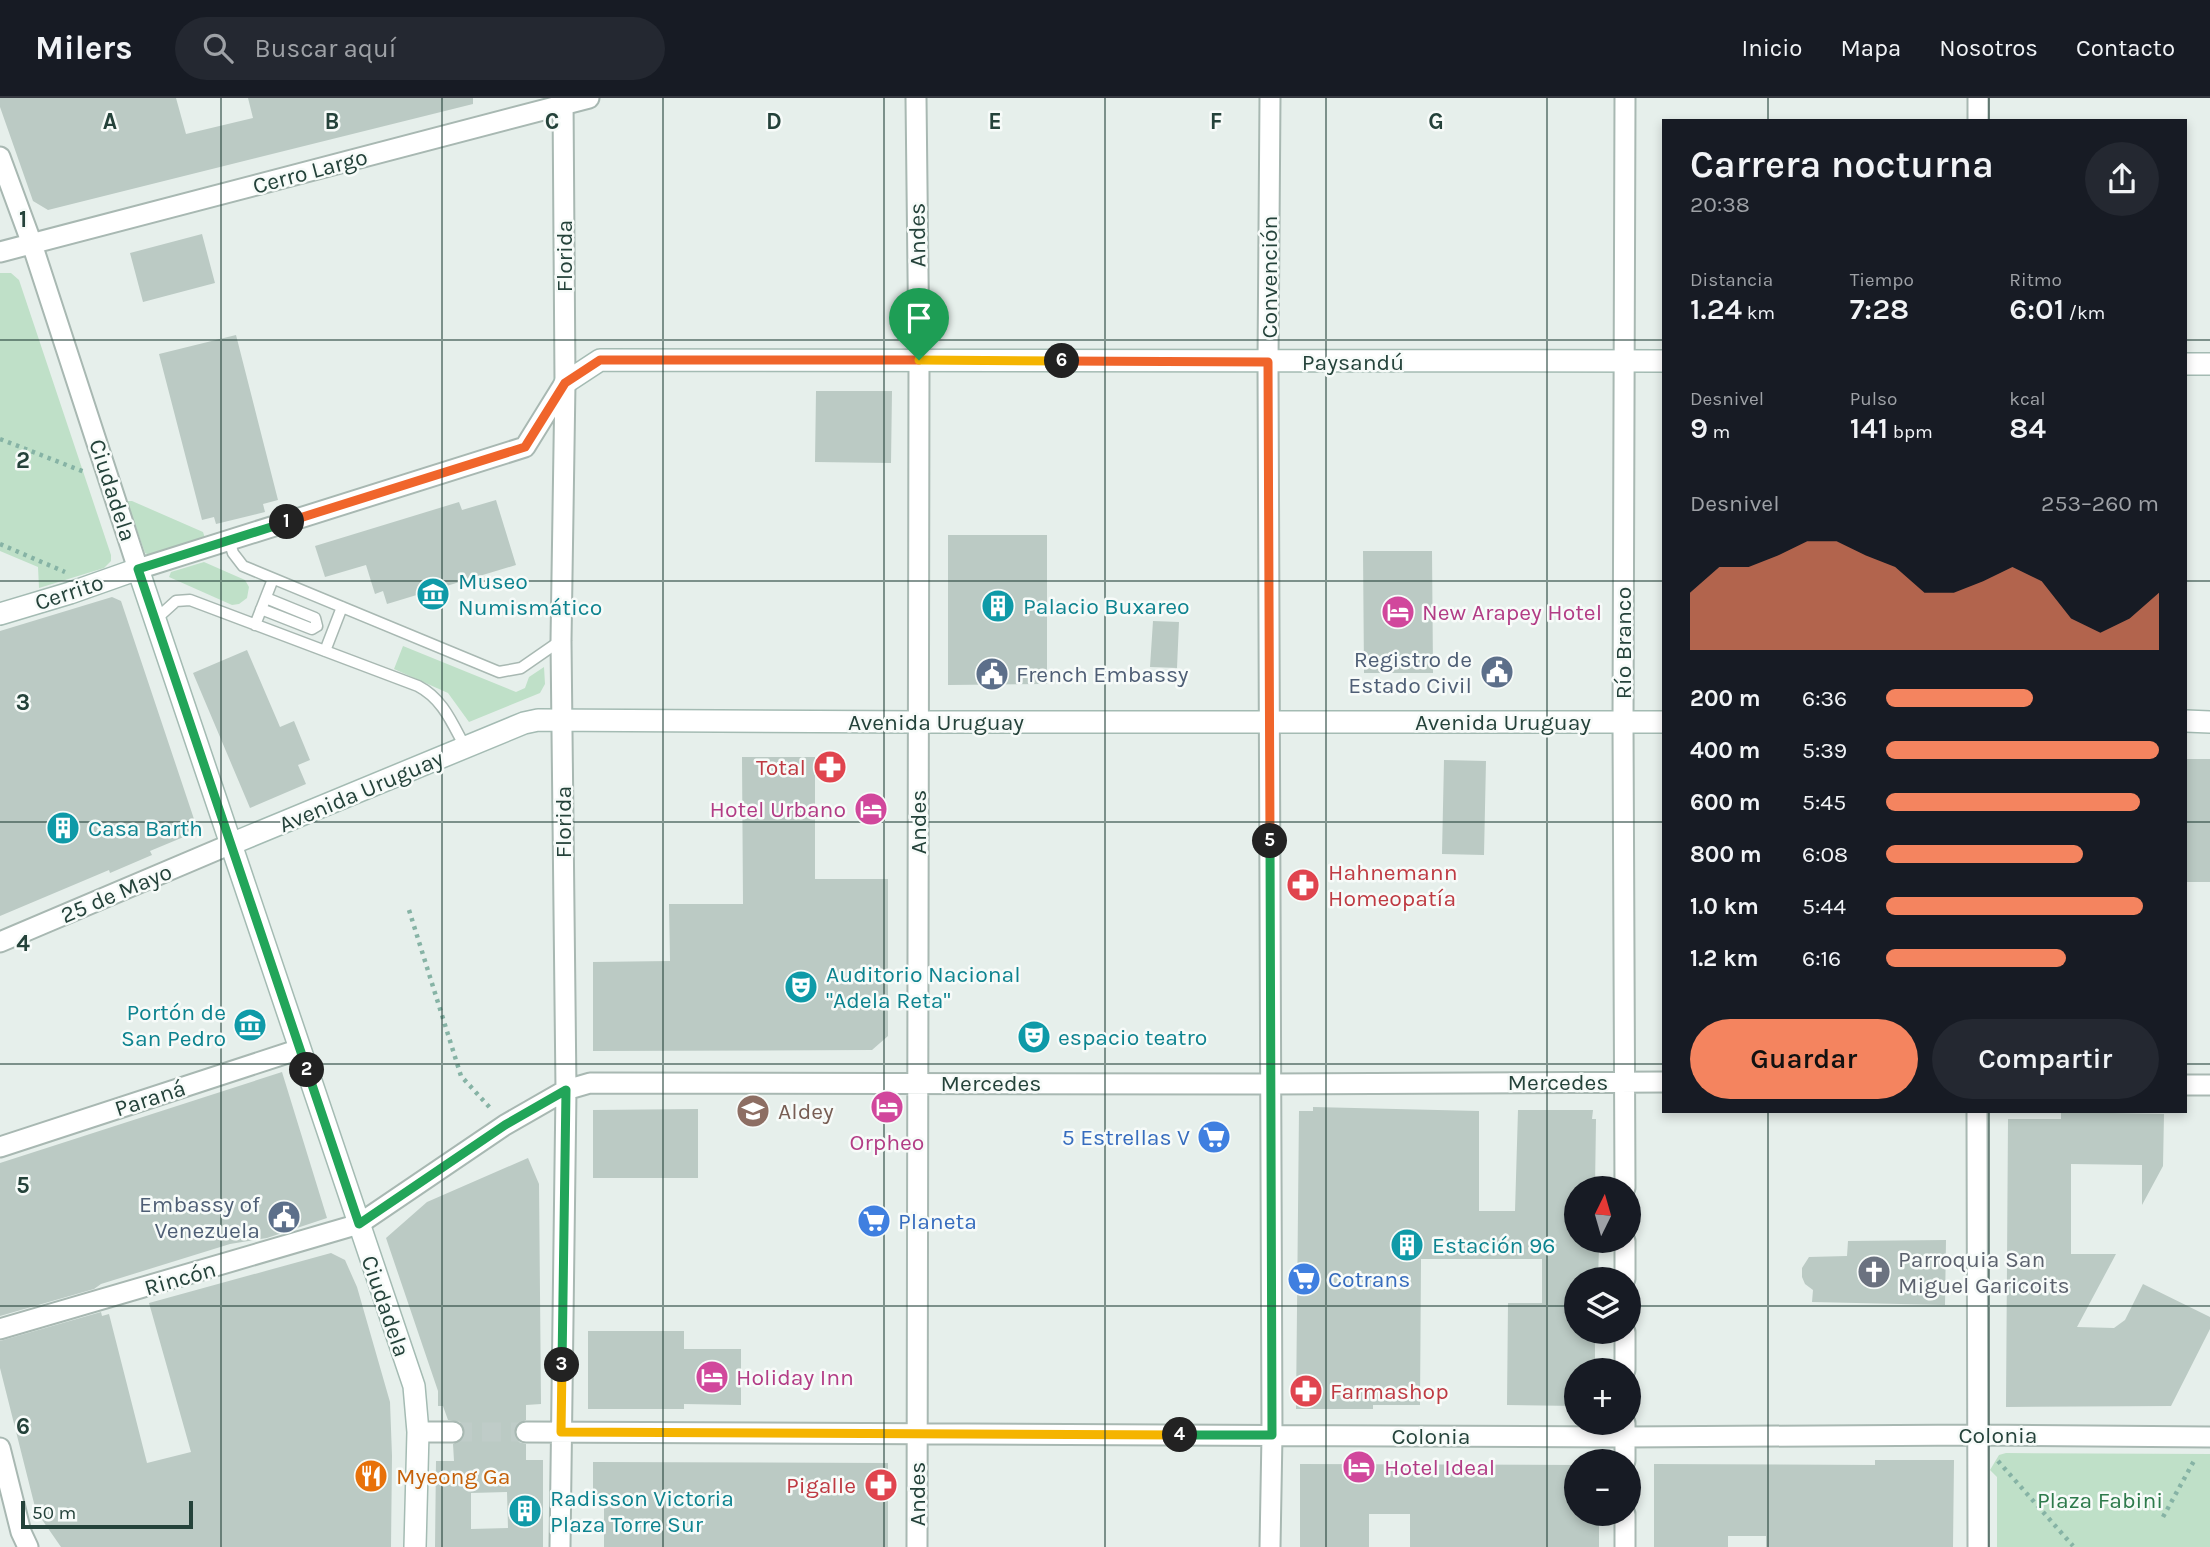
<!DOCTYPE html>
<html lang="es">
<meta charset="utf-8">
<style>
body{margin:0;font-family:Karla,sans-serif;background:#242831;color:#f1f3f6;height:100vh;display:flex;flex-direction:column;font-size:26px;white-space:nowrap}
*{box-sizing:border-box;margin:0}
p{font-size:23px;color:#9ea1a6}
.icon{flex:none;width:38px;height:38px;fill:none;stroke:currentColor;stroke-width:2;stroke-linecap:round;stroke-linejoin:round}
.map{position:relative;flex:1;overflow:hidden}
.sheet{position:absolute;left:1662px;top:21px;width:525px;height:994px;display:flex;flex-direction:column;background:#171b24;border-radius:0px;box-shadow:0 4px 10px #0003}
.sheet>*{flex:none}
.needle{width:46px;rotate:5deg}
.fabs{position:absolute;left:1564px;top:1078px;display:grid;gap:14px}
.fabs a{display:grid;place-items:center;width:77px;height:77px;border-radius:50%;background:#171b24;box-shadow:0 4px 10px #0003;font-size:35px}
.scale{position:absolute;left:21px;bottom:18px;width:172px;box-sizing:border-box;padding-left:7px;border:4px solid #24423a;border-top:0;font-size:19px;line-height:24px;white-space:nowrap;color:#24423a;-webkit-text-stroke:5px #f7fbf9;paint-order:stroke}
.pin{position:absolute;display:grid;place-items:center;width:60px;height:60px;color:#fff;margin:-72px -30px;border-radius:50% 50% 50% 0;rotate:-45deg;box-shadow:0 0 7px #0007}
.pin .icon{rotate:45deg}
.km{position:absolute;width:35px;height:35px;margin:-18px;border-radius:50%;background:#222;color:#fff;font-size:19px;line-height:35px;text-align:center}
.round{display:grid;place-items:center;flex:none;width:74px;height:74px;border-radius:37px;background:#242831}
.headline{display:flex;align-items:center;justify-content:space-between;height:119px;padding:0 28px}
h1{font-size:38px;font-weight:600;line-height:52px}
.figures{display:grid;grid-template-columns:repeat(3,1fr);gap:10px;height:119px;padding:7px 28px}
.figures div{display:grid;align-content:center}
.figures b{font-size:30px;font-weight:600}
.figures small{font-size:19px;font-weight:400}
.figures p{font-size:19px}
.chart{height:196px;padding:14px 28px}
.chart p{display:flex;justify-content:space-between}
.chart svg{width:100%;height:126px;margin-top:7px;fill:#f4845f;opacity:.7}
.cta{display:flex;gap:14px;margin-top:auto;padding:14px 28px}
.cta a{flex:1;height:80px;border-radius:42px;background:#f4845f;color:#111;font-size:28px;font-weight:600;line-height:80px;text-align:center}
.cta a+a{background:#242831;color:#f1f3f6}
ul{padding:0 28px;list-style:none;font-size:23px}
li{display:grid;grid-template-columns:112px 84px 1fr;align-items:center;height:52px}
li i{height:18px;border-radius:9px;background:#f4845f}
header{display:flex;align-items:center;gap:42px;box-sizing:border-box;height:98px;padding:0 35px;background:#171b24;border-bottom:2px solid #363941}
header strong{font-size:33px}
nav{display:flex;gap:38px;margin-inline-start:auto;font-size:24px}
.search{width:490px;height:63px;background:#242831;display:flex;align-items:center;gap:18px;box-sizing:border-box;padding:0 24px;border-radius:38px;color:#9ea1a6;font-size:26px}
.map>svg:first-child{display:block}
</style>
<header>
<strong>Milers</strong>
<div class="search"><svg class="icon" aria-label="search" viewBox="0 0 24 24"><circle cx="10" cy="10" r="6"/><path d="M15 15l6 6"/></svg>Buscar aquí</div>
<nav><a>Inicio</a><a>Mapa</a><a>Nosotros</a><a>Contacto</a></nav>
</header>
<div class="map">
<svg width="2210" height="1449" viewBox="0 0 2210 1449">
<rect width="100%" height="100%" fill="#e6efeb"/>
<path fill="#bfe0c8" d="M0,175H11L19,182L111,457V463L104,470L39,490L38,469L0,453Z
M127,403H132L203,434L205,440L149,457L145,455Z
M204,464L245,482L249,489L247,500L239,506L232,507L169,479L171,474Z
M403,548L516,594L525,590L529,579L544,569L545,586L540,595L469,624L448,595L394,571Z
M2006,1355L2210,1356V1449H1997V1379L1990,1372L1999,1357Z"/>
<path fill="#bbcac4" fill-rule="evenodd" d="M0,0H176L186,36L253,20L248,0H473V6L48,112L33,103L0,9Z
M202,136L215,185L143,204L130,155Z
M236,237L278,402L263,406L265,414L216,426L214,419L202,422L159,256Z
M816,293H892L891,365L815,364Z
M496,402L516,467L387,506L383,493L375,496L366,467L325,479L315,448L459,404L462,412Z
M948,437H1047V586L948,587Z
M1363,453H1432L1433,575H1364Z
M112,499L121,503L198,733L150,753L152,757L110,775L109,772L0,818V533Z
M1153,523L1179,524L1177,570L1150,569Z
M247,552L280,629L294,623L310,662L298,667L306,686L250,710L193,575Z
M742,659H815V781H888V938L872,952L593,953V864L670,863L669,806H743Z
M2186,661H2210V784H2186Z
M1444,662L1486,663L1484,757L1442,756Z
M282,974L327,1120L267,1140L230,1146L101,1186L94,1191L0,1218V1065Z
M1313,1009L1479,1013V1113H1515L1518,1012H1593L1592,1021H1596L1595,1090H1577V1143H1595V1150H1599L1598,1181H1577V1234H1595V1272H1577V1308L1507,1307L1508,1205H1542V1161H1421L1420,1307H1373V1311H1296L1299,1013H1313Z
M698,1011V1080H593V1012Z
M2061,1014L2164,1016L2163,1068L2142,1107V1067L2071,1066V1156H2116L2077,1229L2114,1230L2125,1222L2143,1186L2210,1219V1231L2171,1308L2006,1309L2008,1021H2061Z
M528,1060L539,1086L541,1306L526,1307V1322L516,1327L514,1335L519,1344L526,1346V1362H543V1449H435L436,1363H454L453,1346L463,1341L465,1333L460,1324L448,1322L443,1308H438V1293L386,1140L427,1104ZM507,1394L508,1430L471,1431V1395Z
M1946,1142L1945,1207L1812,1204L1813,1192L1805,1186L1802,1179V1170L1809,1159L1847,1158L1848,1143Z
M331,1155L345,1162L357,1189L390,1304L392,1358L391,1449H61L36,1413L0,1270V1243L101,1214L102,1218L109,1216L147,1365L191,1354L149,1205Z
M588,1233H684V1251H741V1307L684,1306V1311H588Z
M1875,1362H1954L1953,1449H1766V1438H1728V1449H1654V1366L1875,1367Z
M593,1364L888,1365V1449H604V1402H593Z
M1300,1366L1577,1367V1416H1596V1425H1599V1449H1410V1416H1369V1449H1300Z"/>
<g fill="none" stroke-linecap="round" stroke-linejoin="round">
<path stroke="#bfccc8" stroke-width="19" stroke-dasharray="19 10" stroke-linecap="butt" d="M453,1334H526"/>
<defs>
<path id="lane" d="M229,442L233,455L243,468L499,574L521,570L560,543
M261,511L312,531L317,528L315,520L266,500
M155,522L176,503L190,502L418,588C443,601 452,625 465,649
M255,527L273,481
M325,553L342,509"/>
<path id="street" d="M916,0L919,262L917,1449
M1978,23V0
M0,59L32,146L138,471L525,349L564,286
M0,154L589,0
M0,844L231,746
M2186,987H2210
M1977,1013L1978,1449
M0,1049L300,951
M1625,1090L1623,624L1625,0
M1625,1181V1143
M0,1231L359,1126L505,1027L566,992L590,985L1271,986L1664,984
M1625,1272V1234
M1625,1325V1363
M418,1334H453
M526,1334L1625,1339L1978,1337L2210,1339
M0,1350L21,1434L28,1449
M1625,1416V1449
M560,1449L566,992L561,543L565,285L563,0
M1270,1449L1272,1337L1268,264L1270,0"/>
<path id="secondary" d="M2186,266H2210
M565,285L600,262L1664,263
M0,516L70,495L138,471L414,1288L418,1334L415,1449
M2186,623L2210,624
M231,746L524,625L538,622L919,624H1664"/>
</defs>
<use href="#lane" stroke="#a8b8b2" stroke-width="13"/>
<use href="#street" stroke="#a8b8b2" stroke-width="23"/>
<use href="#secondary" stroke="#a4bbb3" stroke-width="24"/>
<path stroke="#86b3a5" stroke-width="4.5" stroke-dasharray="3.5 5" stroke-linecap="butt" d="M0,341L87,375
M0,446L65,474
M409,812L461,978L492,1012
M1998,1363L2073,1448
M2163,1419L2195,1361"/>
<use href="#lane" stroke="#fff" stroke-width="10"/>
<use href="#street" stroke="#fff" stroke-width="19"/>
<use href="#secondary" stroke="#fff" stroke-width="21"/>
</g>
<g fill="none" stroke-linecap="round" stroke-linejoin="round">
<defs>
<path id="split-1" d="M287,424L525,349L565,285L600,262H919"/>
<path id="split-2" d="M287,424L138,471L307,972"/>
<path id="split-3" d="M307,972L359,1126L505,1027L566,992L562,1267"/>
<path id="split-4" d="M562,1267L561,1334L1180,1337"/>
<path id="split-5" d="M1180,1337H1272L1270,743"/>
<path id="split-6" d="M1062,263L1268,264L1270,743"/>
<path id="split-7" d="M919,262L1062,263"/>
</defs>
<use href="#split-1" stroke="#fff" stroke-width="14"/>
<use href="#split-2" stroke="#fff" stroke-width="14"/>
<use href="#split-3" stroke="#fff" stroke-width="14"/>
<use href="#split-4" stroke="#fff" stroke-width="14"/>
<use href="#split-5" stroke="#fff" stroke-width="14"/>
<use href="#split-6" stroke="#fff" stroke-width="14"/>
<use href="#split-7" stroke="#fff" stroke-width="14"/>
<use href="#split-1" stroke="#f0652b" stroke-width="9"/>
<use href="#split-2" stroke="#22a559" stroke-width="9"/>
<use href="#split-3" stroke="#22a559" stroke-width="9"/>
<use href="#split-4" stroke="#f5b400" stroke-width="9"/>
<use href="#split-5" stroke="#22a559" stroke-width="9"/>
<use href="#split-6" stroke="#f0652b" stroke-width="9"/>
<use href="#split-7" stroke="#f5b400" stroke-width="9"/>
</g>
<path fill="none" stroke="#24423a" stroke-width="2" stroke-opacity="0.55" d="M221,0V1449M442,0V1449M663,0V1449M884,0V1449M1105,0V1449M1326,0V1449M1547,0V1449M1768,0V23M1989,0V23M0,242H1664M2186,242H2210M0,483H1664M2186,483H2210M0,724H1664M2186,724H2210M0,966H1664M2186,966H2210M1768,1013V1449M1989,1013V1449M0,1208H1577M1629,1208H2210"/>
<defs>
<symbol id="museum-disc" viewBox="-11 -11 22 22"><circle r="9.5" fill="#0f9aa8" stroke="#f7fbf9"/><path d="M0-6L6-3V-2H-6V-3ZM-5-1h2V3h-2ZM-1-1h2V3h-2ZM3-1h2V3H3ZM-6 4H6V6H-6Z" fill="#fff"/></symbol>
<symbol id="building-disc" viewBox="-11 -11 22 22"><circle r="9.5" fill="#0f9aa8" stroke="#f7fbf9"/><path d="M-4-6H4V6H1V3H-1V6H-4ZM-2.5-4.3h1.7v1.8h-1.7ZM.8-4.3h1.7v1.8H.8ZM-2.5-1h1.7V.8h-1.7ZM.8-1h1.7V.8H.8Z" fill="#fff"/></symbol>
<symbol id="hotel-disc" viewBox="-11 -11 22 22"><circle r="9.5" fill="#d1479c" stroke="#f7fbf9"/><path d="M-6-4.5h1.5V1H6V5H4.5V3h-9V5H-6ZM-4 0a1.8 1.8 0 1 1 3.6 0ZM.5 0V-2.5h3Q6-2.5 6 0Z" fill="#fff"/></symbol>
<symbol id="civic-disc" viewBox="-11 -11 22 22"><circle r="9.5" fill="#5c6f8a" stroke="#f7fbf9"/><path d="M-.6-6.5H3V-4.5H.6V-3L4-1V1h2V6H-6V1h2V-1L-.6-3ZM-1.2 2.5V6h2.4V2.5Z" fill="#fff"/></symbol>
<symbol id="pharmacy-disc" viewBox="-11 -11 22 22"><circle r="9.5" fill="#e0444e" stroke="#f7fbf9"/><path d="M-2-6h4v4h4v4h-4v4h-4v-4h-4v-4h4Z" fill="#fff"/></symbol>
<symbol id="theatre-disc" viewBox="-11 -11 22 22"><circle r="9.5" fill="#0f9aa8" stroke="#f7fbf9"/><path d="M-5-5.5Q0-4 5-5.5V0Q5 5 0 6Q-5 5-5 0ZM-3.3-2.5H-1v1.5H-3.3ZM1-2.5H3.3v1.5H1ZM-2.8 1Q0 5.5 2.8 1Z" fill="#fff"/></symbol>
<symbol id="school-disc" viewBox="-11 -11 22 22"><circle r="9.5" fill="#8d6e63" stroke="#f7fbf9"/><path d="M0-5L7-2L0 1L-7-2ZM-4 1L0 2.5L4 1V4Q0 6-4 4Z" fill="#fff"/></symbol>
<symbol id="supermarket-disc" viewBox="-11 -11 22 22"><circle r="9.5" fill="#3f7fe0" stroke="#f7fbf9"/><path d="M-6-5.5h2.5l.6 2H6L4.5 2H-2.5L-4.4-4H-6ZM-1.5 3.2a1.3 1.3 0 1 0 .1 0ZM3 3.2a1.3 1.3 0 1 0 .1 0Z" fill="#fff"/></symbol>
<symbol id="church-disc" viewBox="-11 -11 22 22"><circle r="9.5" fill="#6b7280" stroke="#f7fbf9"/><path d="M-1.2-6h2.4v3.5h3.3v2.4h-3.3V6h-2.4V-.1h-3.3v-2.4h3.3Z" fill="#fff"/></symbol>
<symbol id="restaurant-disc" viewBox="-11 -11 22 22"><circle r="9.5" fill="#e8710a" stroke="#f7fbf9"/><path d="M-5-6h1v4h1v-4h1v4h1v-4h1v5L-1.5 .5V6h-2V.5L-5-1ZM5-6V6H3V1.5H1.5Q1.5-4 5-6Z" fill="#fff"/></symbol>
</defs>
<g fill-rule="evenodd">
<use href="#museum-disc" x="414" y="477" width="38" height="38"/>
<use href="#building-disc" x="979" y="489" width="38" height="38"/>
<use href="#hotel-disc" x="1379" y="495" width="38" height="38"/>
<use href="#civic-disc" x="1478" y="555" width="38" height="38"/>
<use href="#civic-disc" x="973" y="557" width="38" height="38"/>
<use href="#pharmacy-disc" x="811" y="650" width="38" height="38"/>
<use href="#hotel-disc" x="852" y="692" width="38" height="38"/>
<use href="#building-disc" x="44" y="711" width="38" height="38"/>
<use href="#pharmacy-disc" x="1284" y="768" width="38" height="38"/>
<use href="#theatre-disc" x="782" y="870" width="38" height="38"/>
<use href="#museum-disc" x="231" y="908" width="38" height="38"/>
<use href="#theatre-disc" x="1015" y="920" width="38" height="38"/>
<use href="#hotel-disc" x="868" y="990" width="38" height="38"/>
<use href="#school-disc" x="734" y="994" width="38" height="38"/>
<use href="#supermarket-disc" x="1195" y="1020" width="38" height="38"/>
<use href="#civic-disc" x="265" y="1100" width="38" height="38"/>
<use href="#supermarket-disc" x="855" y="1104" width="38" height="38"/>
<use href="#building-disc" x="1388" y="1128" width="38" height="38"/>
<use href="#church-disc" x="1855" y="1155" width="38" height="38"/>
<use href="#supermarket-disc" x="1285" y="1162" width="38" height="38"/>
<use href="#hotel-disc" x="693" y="1260" width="38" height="38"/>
<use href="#pharmacy-disc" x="1287" y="1274" width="38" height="38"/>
<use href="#hotel-disc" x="1340" y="1350" width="38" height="38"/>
<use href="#restaurant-disc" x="352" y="1359" width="38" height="38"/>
<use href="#pharmacy-disc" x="862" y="1368" width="38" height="38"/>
<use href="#building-disc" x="506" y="1394" width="38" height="38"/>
</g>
<g text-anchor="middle" stroke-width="5" stroke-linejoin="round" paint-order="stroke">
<g font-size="23" fill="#24423a" stroke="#f7fbf9">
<text transform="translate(310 73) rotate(-15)" y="8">Cerro Largo</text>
<text transform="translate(917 137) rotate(-91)" y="8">Andes</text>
<text transform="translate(564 158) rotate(-90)" y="8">Florida</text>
<text transform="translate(1269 179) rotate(-90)" y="8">Convención</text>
<text x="1353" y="272">Paysandú</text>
<text transform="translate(113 392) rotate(72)" y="8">Ciudadela</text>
<text transform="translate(69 494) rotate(-18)" y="8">Cerrito</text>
<text transform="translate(1623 545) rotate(-90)" y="8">Río Branco</text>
<text x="936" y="632">Avenida Uruguay</text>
<text x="1503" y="632">Avenida Uruguay</text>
<text transform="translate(361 693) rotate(-23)" y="8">Avenida Uruguay</text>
<text transform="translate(563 724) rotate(-90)" y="8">Florida</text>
<text transform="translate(918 724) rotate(-90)" y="8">Andes</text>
<text transform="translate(116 795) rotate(-23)" y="8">25 de Mayo</text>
<text x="1558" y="992">Mercedes</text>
<text x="991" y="993">Mercedes</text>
<text transform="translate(150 1000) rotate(-18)" y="8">Paraná</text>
<text transform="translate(180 1180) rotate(-16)" y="8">Rincón</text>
<text transform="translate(386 1208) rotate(71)" y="8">Ciudadela</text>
<text x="1998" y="1345">Colonia</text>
<text x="1431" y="1346">Colonia</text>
<text transform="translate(917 1396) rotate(-90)" y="8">Andes</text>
</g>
<g font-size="23" fill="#0d838f" stroke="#f7fbf9" text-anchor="start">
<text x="458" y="491">Museo<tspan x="458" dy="26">Numismático</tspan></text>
<text x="1023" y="516">Palacio Buxareo</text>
<text x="88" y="738">Casa Barth</text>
<text x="826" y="884">Auditorio Nacional<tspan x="826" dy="26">"Adela Reta"</tspan></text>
<text x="226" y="922" text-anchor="end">Portón de<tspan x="226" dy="26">San Pedro</tspan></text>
<text x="1058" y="947">espacio teatro</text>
<text x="1432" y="1155">Estación 96</text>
<text x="550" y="1408">Radisson Victoria<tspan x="550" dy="26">Plaza Torre Sur</tspan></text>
</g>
<g font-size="23" fill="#b23c85" stroke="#f7fbf9" text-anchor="start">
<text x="1422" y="522">New Arapey Hotel</text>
<text x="846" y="719" text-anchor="end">Hotel Urbano</text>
<text x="887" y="1052" text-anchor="middle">Orpheo</text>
<text x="736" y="1287">Holiday Inn</text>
<text x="1384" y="1377">Hotel Ideal</text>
</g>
<g font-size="23" fill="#4e5e75" stroke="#f7fbf9" text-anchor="end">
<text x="1472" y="569">Registro de<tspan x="1472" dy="26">Estado Civil</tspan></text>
<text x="1016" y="584" text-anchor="start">French Embassy</text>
<text x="260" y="1114">Embassy of<tspan x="260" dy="26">Venezuela</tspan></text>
</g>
<g font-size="23" fill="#be3a42" stroke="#f7fbf9" text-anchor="end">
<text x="806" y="677">Total</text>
<text x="1328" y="782" text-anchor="start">Hahnemann<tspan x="1328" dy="26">Homeopatía</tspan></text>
<text x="1330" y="1301" text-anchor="start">Farmashop</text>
<text x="856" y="1395">Pigalle</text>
</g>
<g font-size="23" fill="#785e54" stroke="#f7fbf9" text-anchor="start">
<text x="778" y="1021">Aldey</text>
</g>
<g font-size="23" fill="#366cbe" stroke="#f7fbf9" text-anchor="start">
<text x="1190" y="1047" text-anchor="end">5 Estrellas V</text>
<text x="898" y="1131">Planeta</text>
<text x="1328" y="1189">Cotrans</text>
</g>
<g font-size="23" fill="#5b616d" stroke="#f7fbf9" text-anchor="start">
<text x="1898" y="1169">Parroquia San<tspan x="1898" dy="26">Miguel Garicoits</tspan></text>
</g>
<g font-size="23" fill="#c56008" stroke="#f7fbf9" text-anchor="start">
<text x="396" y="1386">Myeong Ga</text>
</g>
<g font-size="23" fill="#2d7a4b" stroke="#f7fbf9">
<text x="2100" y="1410">Plaza Fabini</text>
</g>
</g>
<g font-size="23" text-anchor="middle" font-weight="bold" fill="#24423a" stroke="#f7fbf9" stroke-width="5" stroke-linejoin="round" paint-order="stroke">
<text x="110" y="31">A</text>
<text x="332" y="31">B</text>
<text x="552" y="31">C</text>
<text x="774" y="31">D</text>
<text x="995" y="31">E</text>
<text x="1216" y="31">F</text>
<text x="1436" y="31">G</text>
<text x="23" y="129">1</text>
<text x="23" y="370">2</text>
<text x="23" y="612">3</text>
<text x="23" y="853">4</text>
<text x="23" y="1095">5</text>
<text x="23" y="1336">6</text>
</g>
</svg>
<div class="fabs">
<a><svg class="needle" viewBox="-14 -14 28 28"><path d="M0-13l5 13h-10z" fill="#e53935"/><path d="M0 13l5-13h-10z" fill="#9ea1a6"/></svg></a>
<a><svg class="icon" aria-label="layers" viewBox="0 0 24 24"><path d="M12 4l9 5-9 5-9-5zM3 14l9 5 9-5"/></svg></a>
<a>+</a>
<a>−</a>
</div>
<div class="scale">50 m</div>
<div class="pin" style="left:919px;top:262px;background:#1e9e55"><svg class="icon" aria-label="arrive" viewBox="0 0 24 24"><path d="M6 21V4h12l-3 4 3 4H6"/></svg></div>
<b class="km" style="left:287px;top:424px">1</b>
<b class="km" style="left:307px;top:972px">2</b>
<b class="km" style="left:562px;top:1267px">3</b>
<b class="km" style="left:1180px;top:1337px">4</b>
<b class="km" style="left:1270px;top:743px">5</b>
<b class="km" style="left:1062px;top:263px">6</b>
<section class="sheet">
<div class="headline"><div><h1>Carrera nocturna</h1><p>20:38</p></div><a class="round"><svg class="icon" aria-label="share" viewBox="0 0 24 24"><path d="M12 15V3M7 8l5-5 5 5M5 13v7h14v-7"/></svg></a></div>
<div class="figures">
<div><p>Distancia</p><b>1.24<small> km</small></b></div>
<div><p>Tiempo</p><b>7:28</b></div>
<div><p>Ritmo</p><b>6:01<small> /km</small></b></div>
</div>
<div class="figures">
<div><p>Desnivel</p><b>9<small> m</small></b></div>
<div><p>Pulso</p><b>141<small> bpm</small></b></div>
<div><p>kcal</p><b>84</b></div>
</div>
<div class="chart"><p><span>Desnivel</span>253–260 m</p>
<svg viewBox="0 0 160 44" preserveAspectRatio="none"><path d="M0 44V24L10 15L20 15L30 11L40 6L50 6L60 11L70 15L80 24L90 24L100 20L110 15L120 20L130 33L140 38L150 33L160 24V44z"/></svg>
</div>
<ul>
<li><b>200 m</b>6:36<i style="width:54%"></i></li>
<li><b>400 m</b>5:39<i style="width:100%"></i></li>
<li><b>600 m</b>5:45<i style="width:93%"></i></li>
<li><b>800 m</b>6:08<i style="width:72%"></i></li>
<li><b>1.0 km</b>5:44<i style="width:94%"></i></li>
<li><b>1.2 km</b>6:16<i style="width:66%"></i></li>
</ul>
<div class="cta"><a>Guardar</a><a>Compartir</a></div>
</section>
</div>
